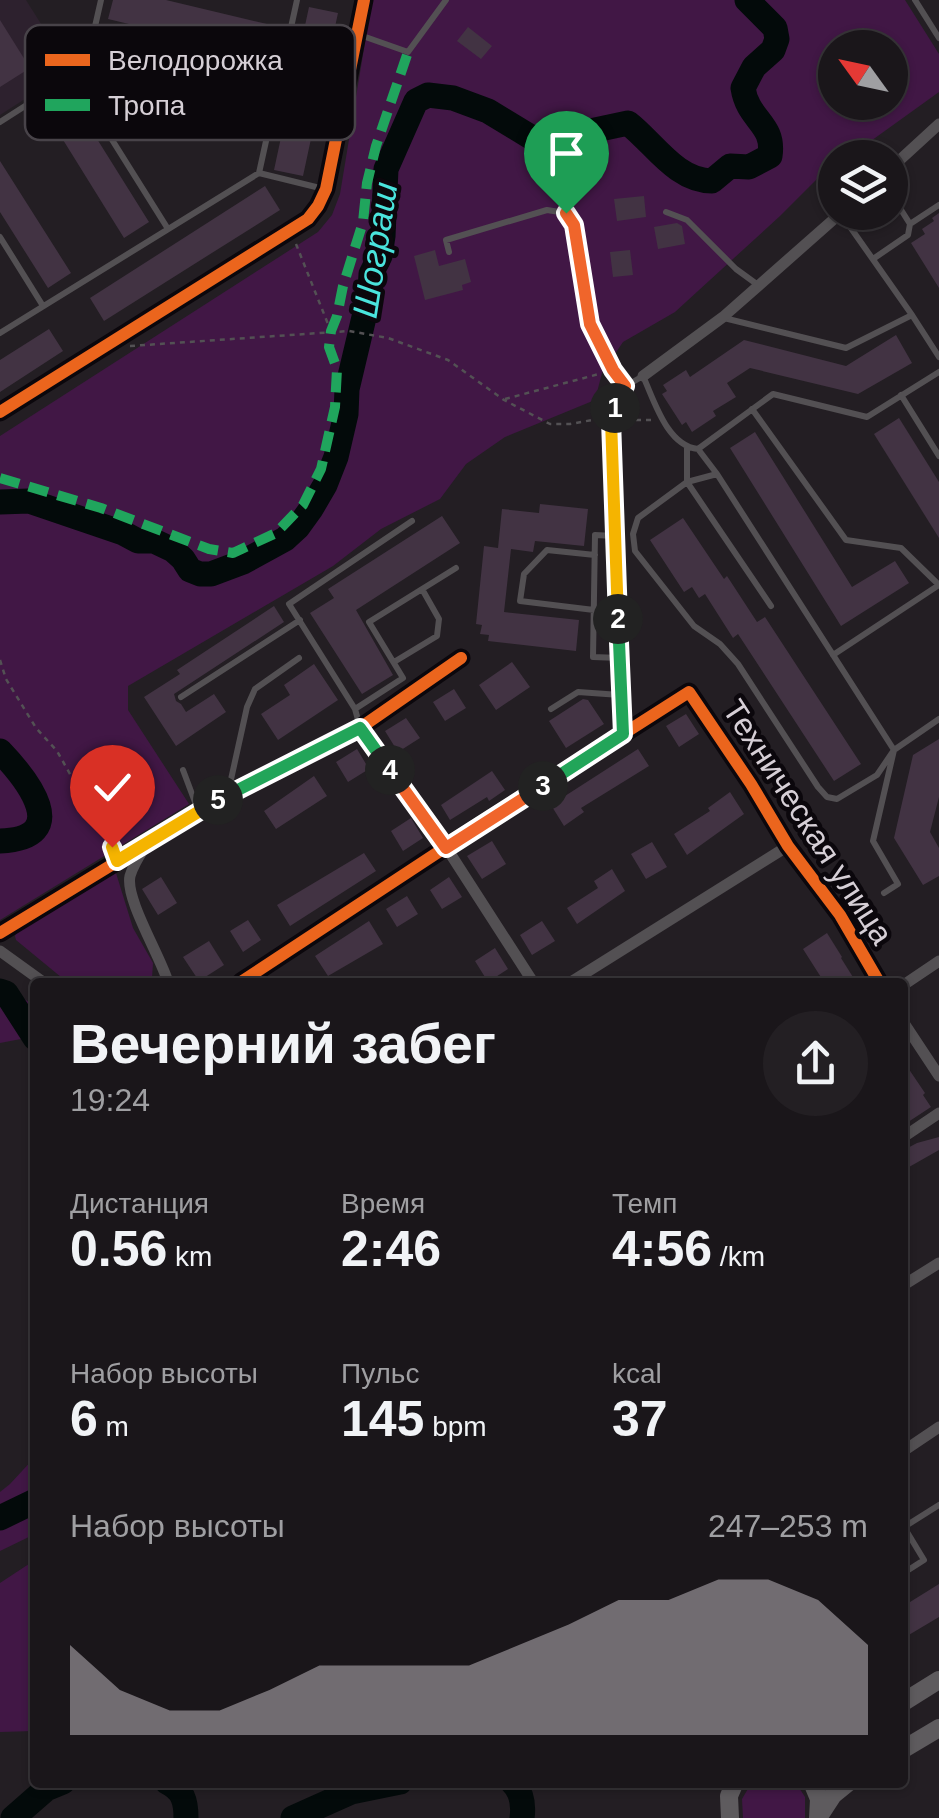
<!DOCTYPE html>
<html lang="ru">
<meta charset="utf-8">
<style>
body{margin:0;font-family:Helvetica,sans-serif;background:#231f23;color:#f1f3f6;height:100vh;display:flex;flex-direction:column;font-size:38px;white-space:nowrap}
*{box-sizing:border-box;margin:0}
p{font-size:32px;color:#9f9fa2}
.icon{flex:none;width:55px;height:55px;fill:none;stroke:currentColor;stroke-width:2;stroke-linecap:round;stroke-linejoin:round}
.map{position:relative;flex:1;overflow:hidden}
.side{position:absolute;left:30px;top:978px;width:878px;height:810px;display:flex;flex-direction:column;background:#1a161a;border-radius:10px;box-shadow:0 2px 8px #0004,0 0 0 2px #383539}
.side>*{flex:none}
.needle{width:65px;rotate:303deg}
.tools{position:absolute;left:818px;top:30px;display:grid;gap:20px}
.tools a{display:grid;place-items:center;width:90px;height:90px;border-radius:50%;background:#1a161a;box-shadow:0 2px 8px #0004,0 0 0 2px #383539;font-size:50px}
.pin{position:absolute;display:grid;place-items:center;width:85px;height:85px;color:#fff;margin:-102px -42px;border-radius:50% 50% 50% 0;rotate:-45deg;box-shadow:0 0 10px #0007}
.pin .icon{rotate:45deg}
.km{position:absolute;width:50px;height:50px;margin:-25px;border-radius:50%;background:#222;color:#fff;font-size:28px;line-height:50px;text-align:center}
.round{display:grid;place-items:center;flex:none;width:105px;height:105px;border-radius:52px;background:#231f23}
.summary{display:flex;align-items:center;justify-content:space-between;height:170px;padding:0 40px}
h1{font-size:55px;font-weight:700;line-height:75px}
.stats{display:grid;grid-template-columns:repeat(3,1fr);gap:15px;height:170px;padding:10px 40px}
.stats div{display:grid;align-content:center}
.stats b{font-size:50px;font-weight:700}
.stats small{font-size:28px;font-weight:400}
.stats p{font-size:28px}
.chart{height:280px;padding:20px 40px}
.chart p{display:flex;justify-content:space-between}
.chart svg{width:100%;height:180px;margin-top:10px;fill:#979197;opacity:.7}
.map>svg:first-child{display:block}
</style>
<div class="map">
<svg width="939" height="1818" viewBox="0 0 939 1818">
<rect width="100%" height="100%" fill="#231e23"/>
<path fill="#2d212e" d="M0,0H26L70,70L0,115Z"/>
<path fill="#411745" fill-rule="evenodd" d="M372,0H905L939,54V92L850,156L835,158V165L823,173L780,216L675,312L623,342L602,373L595,400L505,437L466,464L440,499L381,529L333,566L128,686V710L189,804L0,920V436L318,232L332,215L340,194ZM835,48H890V102H835Z
M116,873L133,928L153,963L152,978L149,982H67L16,940L15,936L17,931L109,874Z
M0,983L35,1006V1050L21,1039L0,1043Z
M35,1457V1534L0,1551V1492L10,1484Z
M35,1560V1731L0,1732V1583Z
M752,1782L796,1783L805,1797V1818H743L742,1799Z"/>
<g fill="none" stroke-linecap="round" stroke-linejoin="round">
<path stroke="#030a0a" stroke-width="25" d="M0,502L29,501L123,533L138,541H154L173,550L183,559L190,570L200,574H211L243,562L285,539L298,527L311,509L325,485L336,457L346,414L347,389L370,292L371,274L380,256L383,236L386,169L416,101L428,95L453,98L488,111L539,142L628,123C654,143 676,181 712,181L730,166L749,167L770,156C775,123 748,121 743,88L754,67L773,50L777,39L775,28L747,0
M0,751C27,779 74,838 0,841
M0,991L6,993L35,1038
M0,1518L35,1501
M167,1782C183,1790 186,1801 186,1818
M512,1782C522,1792 524,1804 522,1818
M13,1818L46,1789L63,1782
M293,1818L351,1792L400,1782"/>
</g>
<path fill="#423343" d="M113,0H166L267,24L259,55L108,19Z
M309,7L338,13L303,176L274,170Z
M0,20L30,68L0,87Z
M468,27L492,46L481,59L457,41Z
M67,91L149,222L124,238L42,106Z
M0,161L71,273L48,288L0,212Z
M265,186L280,210L104,321L90,298Z
M644,196L646,217L617,221L614,199Z
M939,213V288L911,243L925,234L922,229L934,221L932,218Z
M677,223L682,226L685,244L658,249L654,227Z
M435,250L439,266L465,259L471,282L462,285L463,290L425,300L414,256Z
M630,250L633,275L613,277L610,252Z
M49,329L63,351L0,392V360Z
M896,335L912,363L858,394L750,368L727,383L736,397L713,411L716,416L692,432L686,422L682,425L662,394L667,391L663,385L686,370L690,377L744,340L846,366Z
M899,418L939,482V538L874,434Z
M755,432L852,587L895,561L909,583L841,626L730,448Z
M540,504L588,509L584,546L535,541L533,552L511,549L504,612L579,620L576,651L488,641L489,635L480,634L482,625L476,624L484,546L498,548L502,509L539,513Z
M442,516L460,543L356,610L393,675L362,694L310,613L334,598L328,589Z
M683,518L724,579L727,576L757,622L765,617L861,764L834,781L738,634L733,638L705,594L699,598L692,587L684,592L650,540Z
M274,606L284,622L174,694L176,701L181,704L186,712L214,694L226,712L176,746L144,697L180,674L177,670Z
M512,662L530,687L496,710L479,685Z
M314,664L338,700L278,740L261,714L290,695L284,685Z
M454,689L466,708L445,721L433,702Z
M583,699L588,700L604,724L566,748L549,721Z
M686,714L699,734L679,747L666,726Z
M406,718L420,738L398,752L385,731Z
M939,739V797L930,832L939,848V876L923,885L894,838L913,755Z
M357,749L369,769L348,782L336,762Z
M638,749L649,766L581,808L584,812L564,826L551,805Z
M492,771L505,790L489,801L487,797L450,820L441,805Z
M314,776L327,796L276,829L264,811Z
M730,792L744,814L687,855L674,834L710,811L708,808Z
M411,818L423,838L403,851L391,831Z
M492,841L506,864L482,879L467,856Z
M652,842L667,867L646,879L631,854Z
M364,853L376,871L290,926L277,905Z
M612,869L625,891L577,924L567,908L598,888L594,881Z
M161,877L177,903L158,915L142,889Z
M449,877L462,897L442,909L430,890Z
M407,896L418,914L397,927L386,909Z
M248,920L261,940L243,952L230,931Z
M369,921L383,944L328,976L315,956Z
M542,921L555,941L532,955L520,935Z
M827,933L842,957L841,958L856,982H824L803,949Z
M209,941L224,965L199,981L183,957Z
M495,948L508,969L488,982L475,961Z
M902,1059L925,1093L923,1095L931,1107L902,1126Z
M939,1137V1150L902,1171V1151L917,1143Z
M939,1584V1617L902,1639V1607Z"/>
<g fill="none" stroke-linecap="round" stroke-linejoin="round">
<path stroke="#535154" stroke-width="2.5" stroke-dasharray="5 5" stroke-linecap="butt" d="M296,244L330,329
M130,346L349,331L388,338L448,360L504,400L550,424H570L598,419
M505,399L599,374
M626,420H653
M0,660L6,679L36,728L57,751L113,850"/>
<path stroke="#535053" stroke-width="6" d="M915,0L939,38
M357,34L408,52L446,0
M86,66L101,0
M72,76L168,229
M0,122L111,51L131,40L155,39L281,70
M259,173L324,189
M898,205L910,224
M666,212L687,220L736,269L758,285
M841,214L912,315
M0,237L43,306
M449,252L446,240L547,210L566,213L573,224
M873,259L908,235L910,224L939,205
M724,318L846,348L912,315L939,357
M0,333L259,173L297,0
M626,386L643,376C654,400 667,446 698,449L717,474L894,750L873,841L898,884L884,893
M901,395L939,456
M752,409L846,540L901,548L939,585L833,655
M687,448V482L771,606
M698,449L773,394L867,417L939,372
M717,474L687,482L638,518L633,534L635,551L694,626L720,644L738,664L818,787L827,797L837,799L877,775L894,750L939,719
M615,536L595,535L593,657L620,658
M594,610L520,601L524,574L547,550L595,555
M394,662L437,636L439,619L422,589
M181,697L300,620
M355,709L403,678L369,622L456,568
M551,709L578,692L620,695
M360,727L355,709L289,604L412,521
M183,770L198,810
M228,793L247,707L255,689L299,658
M902,1574L924,1560L904,1527L939,1505"/>
<path stroke="#535053" stroke-width="11" d="M890,169L939,124
M574,225L590,323L613,370L625,386L616,402L611,420L623,734
M643,376L723,317L842,212
M0,412L308,219L318,206L326,189L364,0
M360,728L446,847L533,982
M145,847C139,856 133,866 130,876C125,899 160,955 168,982
M0,933L228,794L360,728L461,658
M0,951L43,982
M241,982L446,847L689,692L751,784L788,846L840,915L879,982
M571,982L788,846
M902,986L939,961
M902,1020L939,1076
M902,1138L939,1113
M902,1286L939,1263
M902,1452L939,1427"/>
<path stroke="#5e5b5e" stroke-width="18" d="M902,1703L939,1680
M902,1750L939,1728
M812,1782L819,1799L818,1818
M730,1818L729,1796L735,1782
M818,1818L833,1795L849,1782"/>
<path stroke="#20a55d" stroke-width="10" stroke-dasharray="20 10" stroke-linecap="butt" d="M0,478L101,508L209,549L233,553L276,533L303,505L321,469L335,407L337,369L329,347L331,331L337,316L343,286L363,222L367,183L376,146L408,52"/>
<defs>
<path id="cycleway" d="M0,412L308,219L318,206L326,189L364,0
M0,933L228,794L360,728L461,658
M241,982L446,847L689,692L751,784L788,846L840,915L879,982"/>
</defs>
<use href="#cycleway" stroke="#0b070c" stroke-width="19"/>
<use href="#cycleway" stroke="#eb651d" stroke-width="12"/>
</g>
<g fill="none" stroke-linecap="round" stroke-linejoin="round">
<defs>
<path id="split-1" d="M566,213L574,225L590,324L613,370L625,386L615,408"/>
<path id="split-2" d="M615,408L611,420L618,619"/>
<path id="split-3" d="M543,786L623,734L618,619"/>
<path id="split-4" d="M390,770L446,848L543,786"/>
<path id="split-5" d="M218,800L360,728L390,770"/>
<path id="split-6" d="M112,847L117,861L218,800"/>
</defs>
<use href="#split-1" stroke="#fff" stroke-width="20"/>
<use href="#split-2" stroke="#fff" stroke-width="20"/>
<use href="#split-3" stroke="#fff" stroke-width="20"/>
<use href="#split-4" stroke="#fff" stroke-width="20"/>
<use href="#split-5" stroke="#fff" stroke-width="20"/>
<use href="#split-6" stroke="#fff" stroke-width="20"/>
<use href="#split-1" stroke="#f0652b" stroke-width="12"/>
<use href="#split-2" stroke="#f5b400" stroke-width="12"/>
<use href="#split-3" stroke="#22a559" stroke-width="12"/>
<use href="#split-4" stroke="#f0652b" stroke-width="12"/>
<use href="#split-5" stroke="#22a559" stroke-width="12"/>
<use href="#split-6" stroke="#f5b400" stroke-width="12"/>
</g>
<g text-anchor="middle" stroke-width="9" stroke-linejoin="round" paint-order="stroke">
<g font-size="32" fill="#d6cfd6" stroke="#0b070c">
<text transform="translate(808 822) rotate(57)" y="11">Техническая улица</text>
</g>
<g font-size="35" font-style="italic" fill="#4ae4dd" stroke="#0b070c">
<text transform="translate(375 250) rotate(-81)" y="12">Шограш</text>
</g>
</g>
<rect x="25" y="25" width="330" height="115" rx="15" fill="#0b070c" stroke="#484349" stroke-width="2.5"/>
<rect x="45" y="54" width="45" height="12" fill="#eb651d"/>
<rect x="45" y="99" width="45" height="12" fill="#20a55d"/>
<g font-size="28" fill="#d6cfd6">
<text x="108" y="70">Велодорожка</text>
<text x="108" y="115">Тропа</text>
</g>
</svg>
<div class="tools">
<a><svg class="needle" viewBox="-14 -14 28 28"><path d="M0-13l5 13h-10z" fill="#e53935"/><path d="M0 13l5-13h-10z" fill="#9f9fa2"/></svg></a>
<a><svg class="icon" aria-label="layers" viewBox="0 0 24 24"><path d="M12 4l9 5-9 5-9-5zM3 14l9 5 9-5"/></svg></a>
</div>
<div class="pin" style="left:566px;top:213px;background:#1e9e55"><svg class="icon" aria-label="arrive" viewBox="0 0 24 24"><path d="M6 21V4h12l-3 4 3 4H6"/></svg></div>
<div class="pin" style="left:112px;top:847px;background:#d93025"><svg class="icon" aria-label="check" viewBox="0 0 24 24"><path d="M5 12l5 5 9-10"/></svg></div>
<b class="km" style="left:615px;top:408px">1</b>
<b class="km" style="left:618px;top:619px">2</b>
<b class="km" style="left:543px;top:786px">3</b>
<b class="km" style="left:390px;top:770px">4</b>
<b class="km" style="left:218px;top:800px">5</b>
<section class="side">
<div class="summary"><div><h1>Вечерний забег</h1><p>19:24</p></div><a class="round"><svg class="icon" aria-label="share" viewBox="0 0 24 24"><path d="M12 15V3M7 8l5-5 5 5M5 13v7h14v-7"/></svg></a></div>
<div class="stats">
<div><p>Дистанция</p><b>0.56<small> km</small></b></div>
<div><p>Время</p><b>2:46</b></div>
<div><p>Темп</p><b>4:56<small> /km</small></b></div>
</div>
<div class="stats">
<div><p>Набор высоты</p><b>6<small> m</small></b></div>
<div><p>Пульс</p><b>145<small> bpm</small></b></div>
<div><p>kcal</p><b>37</b></div>
</div>
<div class="chart"><p><span>Набор высоты</span>247–253 m</p>
<svg viewBox="0 0 160 44" preserveAspectRatio="none"><path d="M0 44V22L10 33L20 38L30 38L40 33L50 27L60 27L70 27L80 27L90 22L100 17L110 11L120 11L130 6L140 6L150 11L160 22V44z"/></svg>
</div>
</section>
</div>
